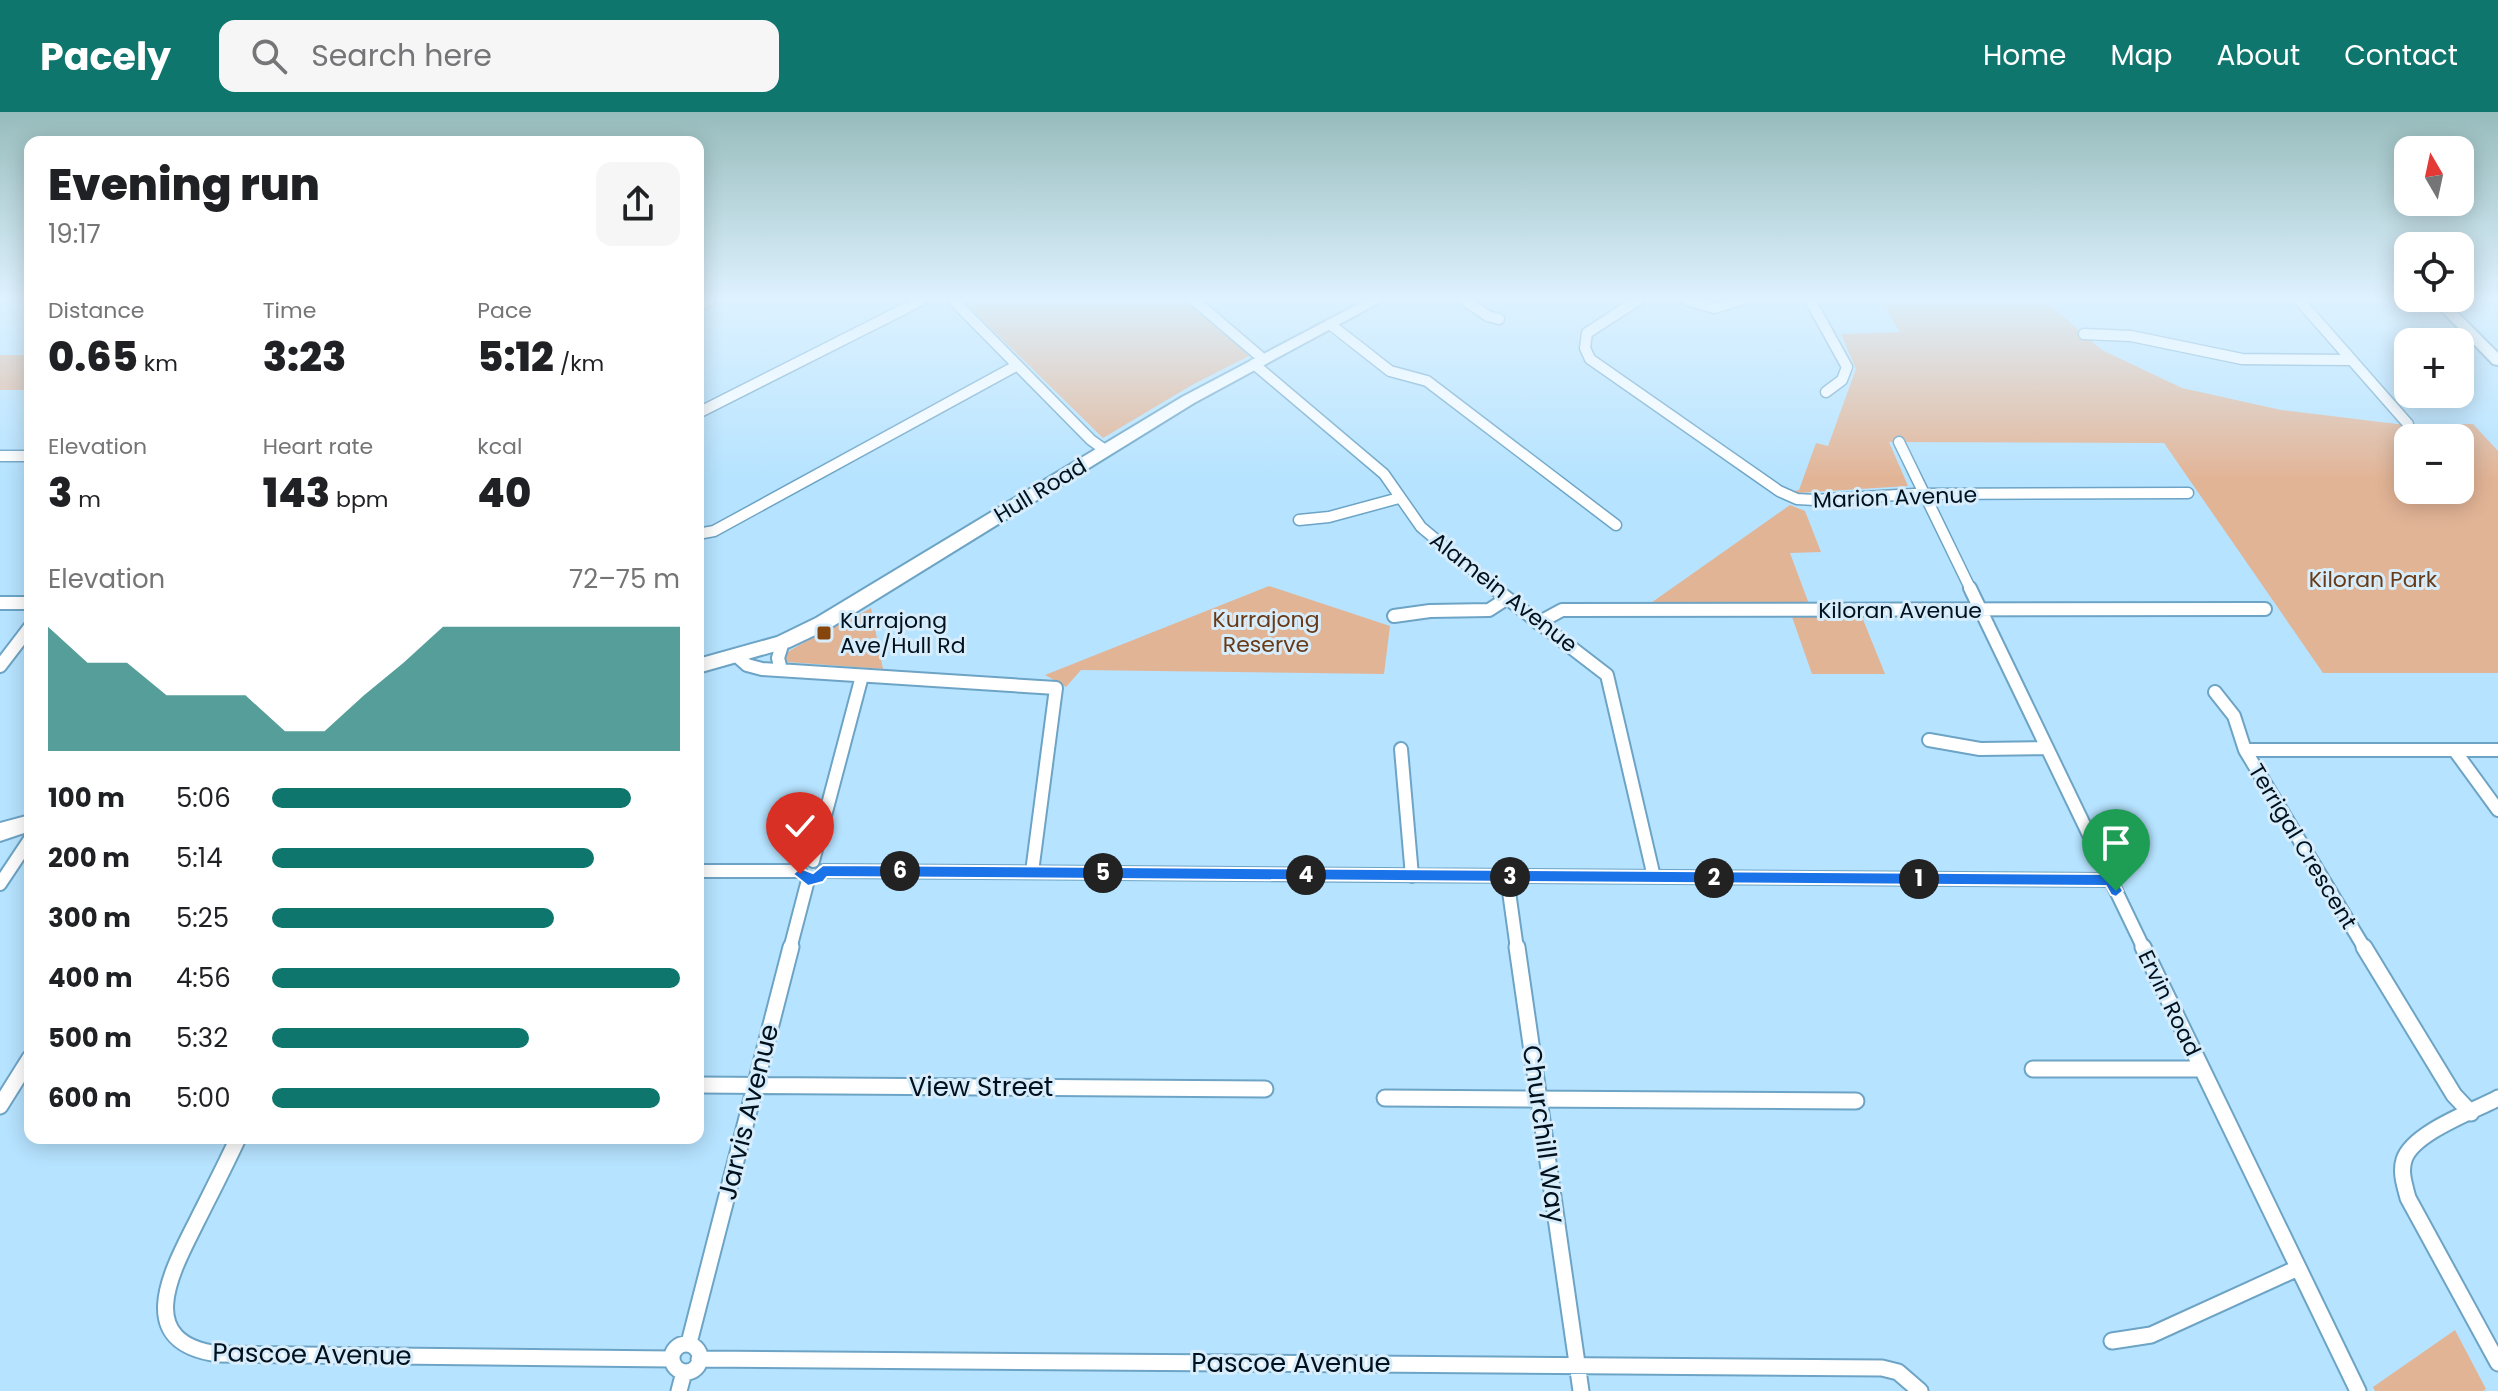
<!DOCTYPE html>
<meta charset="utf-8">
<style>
body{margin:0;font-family:Poppins,sans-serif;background:#f6f6f6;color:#202124;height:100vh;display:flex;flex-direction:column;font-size:30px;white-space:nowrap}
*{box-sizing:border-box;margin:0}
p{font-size:26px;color:#757577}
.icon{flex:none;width:44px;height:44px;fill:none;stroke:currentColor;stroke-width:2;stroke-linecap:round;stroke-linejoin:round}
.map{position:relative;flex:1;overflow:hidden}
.side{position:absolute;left:24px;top:24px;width:680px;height:1008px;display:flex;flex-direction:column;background:#fff;border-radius:16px;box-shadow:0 4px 20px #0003}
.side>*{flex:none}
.needle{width:52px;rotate:351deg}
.controls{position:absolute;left:2394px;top:24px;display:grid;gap:16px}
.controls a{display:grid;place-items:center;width:80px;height:80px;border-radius:16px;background:#fff;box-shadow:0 4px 20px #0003;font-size:40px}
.pin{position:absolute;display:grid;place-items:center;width:68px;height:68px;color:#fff;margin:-82px -34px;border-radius:50% 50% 50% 0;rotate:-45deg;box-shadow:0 0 8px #0007}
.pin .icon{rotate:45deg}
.km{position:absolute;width:40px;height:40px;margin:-20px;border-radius:50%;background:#222;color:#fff;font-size:22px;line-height:40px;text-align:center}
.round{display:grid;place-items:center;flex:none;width:84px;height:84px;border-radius:16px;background:#f6f6f6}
.head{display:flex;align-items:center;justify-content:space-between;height:136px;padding:0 24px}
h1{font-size:44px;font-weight:800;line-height:60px}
.stats{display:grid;grid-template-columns:repeat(3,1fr);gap:12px;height:136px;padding:8px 24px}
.stats div{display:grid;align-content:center}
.stats b{font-size:40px;font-weight:800}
.stats small{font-size:22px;font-weight:400}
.stats p{font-size:22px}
.chart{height:224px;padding:16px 24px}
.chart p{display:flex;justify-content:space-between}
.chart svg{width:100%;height:144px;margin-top:8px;fill:#0f766e;opacity:.7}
ul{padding:0 24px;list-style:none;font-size:26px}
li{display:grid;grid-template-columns:128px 96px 1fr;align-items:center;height:60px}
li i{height:20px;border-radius:10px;background:#0f766e}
header{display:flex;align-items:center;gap:48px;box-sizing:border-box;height:112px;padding:0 40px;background:#0f766e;color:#fff}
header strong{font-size:38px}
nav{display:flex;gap:44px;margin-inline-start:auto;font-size:28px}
.search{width:560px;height:72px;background:#f6f6f6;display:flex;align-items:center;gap:20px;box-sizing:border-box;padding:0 28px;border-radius:16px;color:#757577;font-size:30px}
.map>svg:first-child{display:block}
</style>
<header>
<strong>Pacely</strong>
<div class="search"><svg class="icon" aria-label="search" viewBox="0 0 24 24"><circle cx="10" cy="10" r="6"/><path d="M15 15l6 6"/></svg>Search here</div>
<nav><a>Home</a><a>Map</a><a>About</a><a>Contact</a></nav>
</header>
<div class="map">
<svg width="2498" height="1279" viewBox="0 0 2498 1279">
<rect width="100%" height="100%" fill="#b6e3ff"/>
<path fill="#e2b496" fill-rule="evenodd" d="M962,188H1186L1249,244L1192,273L1103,326Z
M1880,188H2044L2102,238L2182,276L2281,298L2397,312H2473L2498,339V561H2323L2164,331L1889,330L1908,374L1797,381L1794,379L1799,378L1816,331L1828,334L1856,257L1841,222L1900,220ZM2408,326H2460V378H2408Z
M0,243H30L28,278H0Z
M1790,393L1805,399L1821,440L1790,441L1809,492L1648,493Z
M1269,474L1390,514L1384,562L1081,558L1066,575L1045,563Z
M871,496L883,557L787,550L784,544C788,536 856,505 871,496Z
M1792,505H1862L1885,562H1812Z
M2455,1218L2486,1277L2483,1279H2375L2373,1275Z"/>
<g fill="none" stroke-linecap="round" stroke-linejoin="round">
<defs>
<path id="street-far2" d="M953,188L1091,328L1105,338
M1194,188L1263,247
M1464,188L1488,204L1499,207
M1638,188L1587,221L1585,236L1590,247L1779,379L1797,387L1815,388L1914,382L2188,381
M1686,188L1714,196L1741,188
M1810,188L1847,255L1842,268L1826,280
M2299,188L2408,312
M698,194L711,188
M1330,212L1390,259L1427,269L1616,413
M2084,222L2131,224L2242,247L2352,248
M1254,252L1384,362L1421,415L1496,478
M698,301L922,188
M1899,330L1971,478
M0,344H30
M1299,408L1329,405L1399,386
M698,422L714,419L1016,254"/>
<path id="street-far1" d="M1494,476L1607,563L1654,765
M1970,476L2144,837
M0,491H30
M1394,504L1430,499L1489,498L1506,487
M1538,511L1562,498L2265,497
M738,545L747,553L762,557L1056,576L1032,760
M0,554L30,515
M781,558L778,546L783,530
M2215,580L2234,604L2245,638
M1929,628L1980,637L2047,636
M1401,637L1412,764
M2455,639L2498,698
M813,749L862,564
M698,759H800
M823,759L2110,768
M1507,765L1517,837
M0,772L30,727
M790,837L808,768
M2365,837L2245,638H2498"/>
<path id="street" d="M1517,835L1581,1279
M2143,835L2358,1279
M2364,835L2454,983L2471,1001
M2033,957H2202
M698,973L1265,977
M1385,986L1856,989
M2498,986C2474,999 2412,1021 2404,1048C2400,1061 2405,1074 2408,1086L2498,1251
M0,994L30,946
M238,1026C225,1054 211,1081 197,1109C173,1157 131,1230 218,1242L672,1247
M2112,1229L2151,1223L2298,1156
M689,1231L791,835
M672 1246a14 14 0 1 1 28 0a14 14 0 1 1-28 0Z
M699,1247L1882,1256L1898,1260L1920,1279
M679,1279L684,1260"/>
<path id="secondary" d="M2431,188H2445L2498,241V253L2493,252Z"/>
<path id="primary" d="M1366,188H1384L1194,291L830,516L790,535L698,561V547L777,525L816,506L1182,285Z
M30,703V719L0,729V711Z"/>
</defs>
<use href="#street-far2" stroke="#6da4c5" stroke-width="13"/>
<use href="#street-far1" stroke="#6da4c5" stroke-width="16"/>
<use href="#street" stroke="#6da4c5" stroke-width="19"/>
<use href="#secondary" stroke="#6da4c5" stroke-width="4"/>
<use href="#primary" stroke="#6da4c5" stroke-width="4"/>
<use href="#street-far2" stroke="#fff" stroke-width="10"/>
<use href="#street-far1" stroke="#fff" stroke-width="12"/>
<use href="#street" stroke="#fff" stroke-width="15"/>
<use href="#secondary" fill="#fff" fill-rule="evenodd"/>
<use href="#primary" fill="#fff" fill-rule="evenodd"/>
</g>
<linearGradient id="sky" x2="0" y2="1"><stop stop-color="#97bcbc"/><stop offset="0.51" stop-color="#def2ff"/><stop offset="1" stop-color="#def2ff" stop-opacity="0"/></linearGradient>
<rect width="2498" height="367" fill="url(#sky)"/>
<path fill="#1a73e8" stroke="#fff" stroke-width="2" d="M823,753L2110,762L2115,764L2123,779L2116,785L2111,783L2106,774L827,765L823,770L808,774L793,762L800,756L813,761Z"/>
<rect fill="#85450d" stroke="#d7edfb" stroke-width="3" x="816" y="513" width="16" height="16" rx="4"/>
<g text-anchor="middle" stroke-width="6" stroke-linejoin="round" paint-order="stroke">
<g font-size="22" fill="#00111d" stroke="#d7edfb">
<text transform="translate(1040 378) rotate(-31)" y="8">Hull Road</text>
<text transform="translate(1895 385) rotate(-2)" y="8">Marion Avenue</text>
<text transform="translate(1504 480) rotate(38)" y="8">Alamein Avenue</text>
<text x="1900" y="506">Kiloran Avenue</text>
<text transform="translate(2303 734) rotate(59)" y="8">Terrigal Crescent</text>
<text transform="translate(2170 891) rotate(64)" y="8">Ervin Road</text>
</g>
<g font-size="22" fill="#683a17" stroke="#d7edfb">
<text x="2373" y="475">Kiloran Park</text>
<text x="1266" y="515">Kurrajong<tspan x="1266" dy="25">Reserve</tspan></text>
</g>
<g font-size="22" fill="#00111d" stroke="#d7edfb" text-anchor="start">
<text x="840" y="516">Kurrajong<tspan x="840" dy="25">Ave/Hull Rd</tspan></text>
</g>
<g font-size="26" fill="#00111d" stroke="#d7edfb">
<text x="981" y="984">View Street</text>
<text transform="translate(748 1000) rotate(-76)" y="9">Jarvis Avenue</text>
<text transform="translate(1544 1022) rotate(82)" y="9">Churchill Way</text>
<text transform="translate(312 1242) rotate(1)" y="9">Pascoe Avenue</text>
<text x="1291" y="1260">Pascoe Avenue</text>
</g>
</g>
</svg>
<div class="controls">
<a><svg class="needle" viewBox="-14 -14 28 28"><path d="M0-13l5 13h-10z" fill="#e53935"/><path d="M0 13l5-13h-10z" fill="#757577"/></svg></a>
<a><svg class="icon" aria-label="locate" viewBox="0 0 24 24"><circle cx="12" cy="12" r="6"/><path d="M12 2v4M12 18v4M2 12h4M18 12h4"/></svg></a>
<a>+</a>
<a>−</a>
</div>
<div class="pin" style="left:2116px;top:779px;background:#1e9e55"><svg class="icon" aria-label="arrive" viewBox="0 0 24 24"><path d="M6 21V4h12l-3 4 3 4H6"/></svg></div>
<div class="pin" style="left:800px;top:762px;background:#d93025"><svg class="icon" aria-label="check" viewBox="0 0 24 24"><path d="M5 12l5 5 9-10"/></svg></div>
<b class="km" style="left:1919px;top:767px">1</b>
<b class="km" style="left:1714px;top:766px">2</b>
<b class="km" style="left:1510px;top:765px">3</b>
<b class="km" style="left:1306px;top:763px">4</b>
<b class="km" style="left:1103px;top:761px">5</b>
<b class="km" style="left:900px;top:759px">6</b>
<section class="side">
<div class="head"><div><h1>Evening run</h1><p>19:17</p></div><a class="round"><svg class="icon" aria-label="share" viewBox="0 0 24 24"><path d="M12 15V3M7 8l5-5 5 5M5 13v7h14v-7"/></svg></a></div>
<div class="stats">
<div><p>Distance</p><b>0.65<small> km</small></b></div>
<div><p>Time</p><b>3:23</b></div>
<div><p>Pace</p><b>5:12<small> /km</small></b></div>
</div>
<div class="stats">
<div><p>Elevation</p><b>3<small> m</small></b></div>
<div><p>Heart rate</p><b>143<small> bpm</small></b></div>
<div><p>kcal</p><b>40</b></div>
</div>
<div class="chart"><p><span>Elevation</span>72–75 m</p>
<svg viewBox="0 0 160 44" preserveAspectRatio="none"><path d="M0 44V6L10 17L20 17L30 27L40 27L50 27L60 38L70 38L80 27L90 17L100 6L110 6L120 6L130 6L140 6L150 6L160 6V44z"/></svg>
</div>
<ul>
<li><b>100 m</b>5:06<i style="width:88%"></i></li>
<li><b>200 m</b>5:14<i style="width:79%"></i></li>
<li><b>300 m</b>5:25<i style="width:69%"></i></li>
<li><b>400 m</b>4:56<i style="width:100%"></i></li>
<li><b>500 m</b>5:32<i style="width:63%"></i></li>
<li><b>600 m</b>5:00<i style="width:95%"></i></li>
</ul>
</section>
</div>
